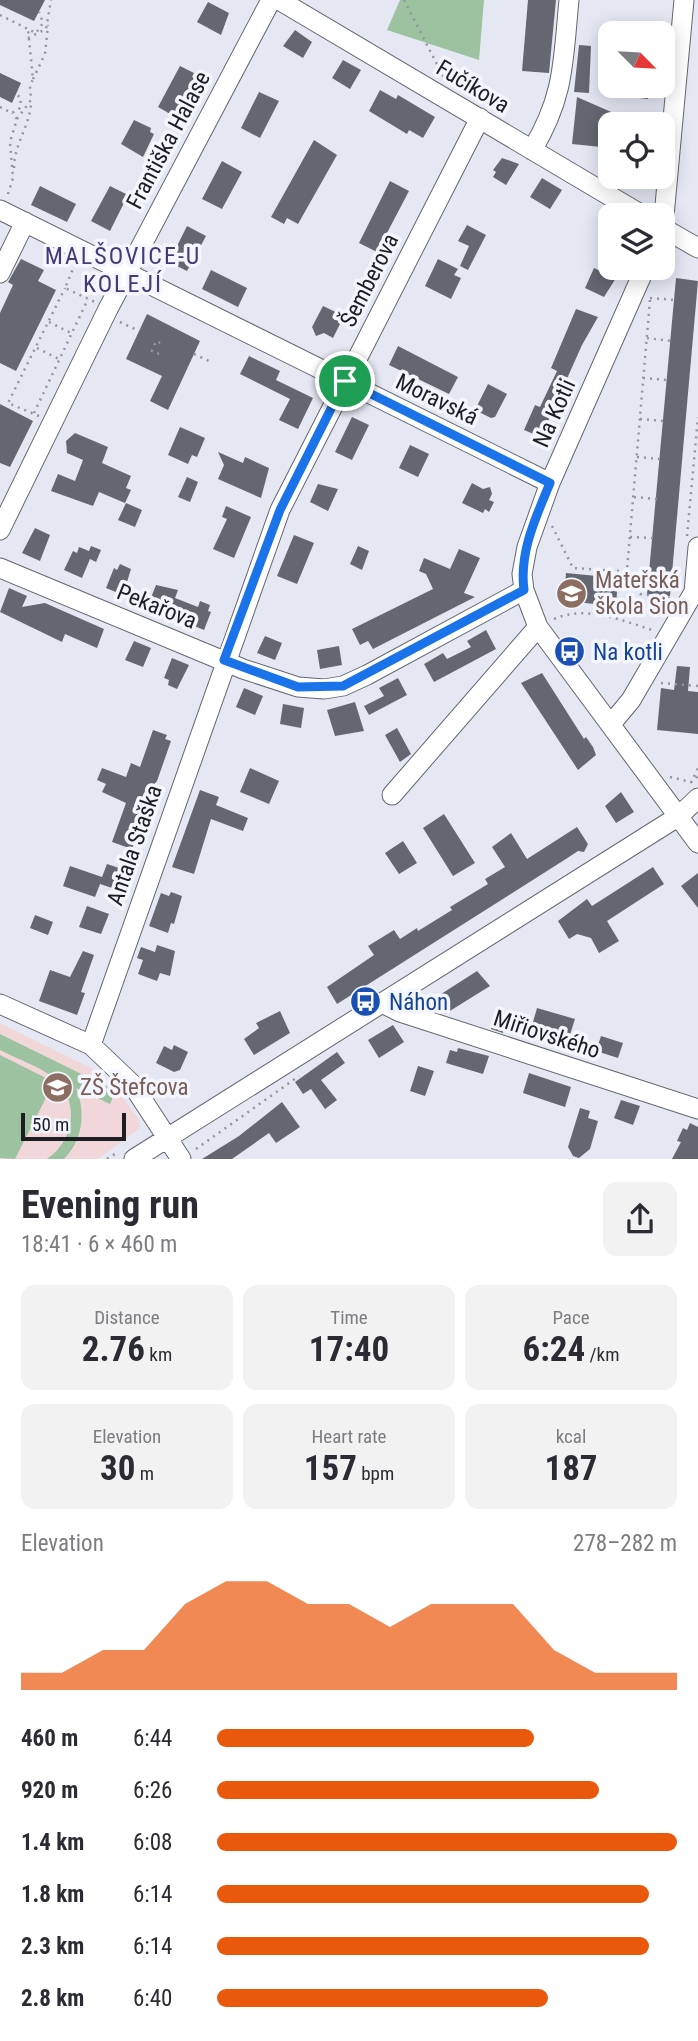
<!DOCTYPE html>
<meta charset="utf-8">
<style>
body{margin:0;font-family:"Roboto Condensed",sans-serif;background:#f2f2f3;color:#2b2b33;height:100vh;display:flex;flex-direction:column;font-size:26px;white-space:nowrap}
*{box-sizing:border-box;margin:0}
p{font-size:23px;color:#7c7c81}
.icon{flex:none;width:38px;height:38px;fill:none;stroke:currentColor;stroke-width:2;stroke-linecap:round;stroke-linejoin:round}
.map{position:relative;height:1159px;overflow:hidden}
.side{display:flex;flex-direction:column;background:#fff;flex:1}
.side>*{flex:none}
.needle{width:46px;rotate:114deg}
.buttons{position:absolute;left:598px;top:21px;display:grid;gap:14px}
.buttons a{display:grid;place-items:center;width:77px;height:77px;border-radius:14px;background:#fff;box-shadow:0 4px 18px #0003;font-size:35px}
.scale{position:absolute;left:21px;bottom:18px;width:105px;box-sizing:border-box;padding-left:7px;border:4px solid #1d1e22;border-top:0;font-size:19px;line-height:24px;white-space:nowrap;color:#1d1e22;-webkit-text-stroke:5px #f3f6fe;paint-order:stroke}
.pin{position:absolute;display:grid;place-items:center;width:60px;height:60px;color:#fff;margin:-30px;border:4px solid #fff;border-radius:50%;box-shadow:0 2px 7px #0007}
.round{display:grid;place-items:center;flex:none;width:74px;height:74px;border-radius:14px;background:#f2f2f3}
.summary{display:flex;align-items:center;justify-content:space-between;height:119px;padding:0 21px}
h1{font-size:38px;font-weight:700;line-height:52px}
.figures{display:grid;grid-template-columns:repeat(3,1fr);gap:10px;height:119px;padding:7px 21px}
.figures div{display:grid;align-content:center;border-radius:14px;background:#f2f2f3;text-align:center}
.figures b{font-size:35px;font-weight:700}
.figures small{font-size:19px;font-weight:400}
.figures p{font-size:19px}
.chart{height:196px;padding:14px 21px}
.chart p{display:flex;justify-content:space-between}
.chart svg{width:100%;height:126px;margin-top:7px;fill:#ea580c;opacity:.7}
ul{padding:0 21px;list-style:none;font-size:23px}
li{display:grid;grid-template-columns:112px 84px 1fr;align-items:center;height:52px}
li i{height:18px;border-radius:9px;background:#ea580c}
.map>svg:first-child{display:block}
</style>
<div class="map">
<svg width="698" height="1159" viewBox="0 0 698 1159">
<rect width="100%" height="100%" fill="#e5e8f3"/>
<path fill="#f2d7da" d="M0,1023L93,1069L118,1092L138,1118L140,1128L98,1159H0Z"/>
<path fill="#9cc2a0" d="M400,0H484L479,60L387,30Z
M0,1034L116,1091L110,1104L76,1088C86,1112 83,1140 64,1159H47C75,1140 80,1101 54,1078C39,1066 17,1059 0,1050Z
M0,1055L54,1082L15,1159L0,1158Z"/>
<path fill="#656770" d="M0,0H45L34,21L0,5Z
M528,0H556L549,73L522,71Z
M208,2L229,13L221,35L197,22Z
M295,30L312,42L303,58L283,46Z
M579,45L591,46L589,93L574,92Z
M343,60L361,70L350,89L332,78Z
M180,66L194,73L192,77L198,80L180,114L174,111L172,115L158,107Z
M0,73L21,83L12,103L0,97Z
M623,86H649L648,99L622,96Z
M380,90L396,99L398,95L435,117L423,138L409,130L407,134L369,111Z
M259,92L279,101L260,138L241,128Z
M577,97L609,111L639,124H611V148L572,144Z
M134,120L151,128L150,132L154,134L143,157L121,144Z
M314,140L337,155L298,224L287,218L284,224L271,217Z
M502,158L519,164L506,185L493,177L496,172L493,170Z
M222,161L242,172L222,209L202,199Z
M542,178L562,190L550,209L530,197Z
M390,181L409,191L377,252L359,243Z
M40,186L76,204L67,222L31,205Z
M110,186L128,195L110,231L91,221Z
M467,225L486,235L468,270L460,266L469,246L458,241Z
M187,226L206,236L187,271L169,262Z
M21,259L44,270L38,281L56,290L16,371L0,363V313L13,285L8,282Z
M438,259L458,269L454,275L461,278L451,299L425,286Z
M594,268L616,278L604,297L585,288Z
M211,270L247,288L238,307L202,289Z
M676,278L698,281L670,596L647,594Z
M323,306L344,316L333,338L324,333L316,336L312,327Z
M576,309L598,317L582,345L541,437L524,430L535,405L540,407L557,371L551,368Z
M147,314L200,341L168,410L150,401L162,376L126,359Z
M398,346L458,377L449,394L389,365Z
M249,356L280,371L276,380L313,398L298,429L279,420L290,399L240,374Z
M488,384L507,394L495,417L491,418L475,410Z
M0,404L33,421L10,467L0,463Z
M352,417L369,425L352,460L335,452Z
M180,427L205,438L197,457L192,455L188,464L168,455Z
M75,433L108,447L102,463L131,476L126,488L131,490L125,503L99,492L93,506L51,491L58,474L75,481L83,460L67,453L66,441Z
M410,445L429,454L418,477L399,468Z
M218,452L243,463L245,457L269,468L261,498L218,479L224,465Z
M187,477L198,482L190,502L178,497Z
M472,483L483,489L490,487L492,494L489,500L494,502L489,512L485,509L483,513L462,503Z
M318,484L338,489L328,511L310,502Z
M126,503L142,510L135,527L118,520Z
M226,506L251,517L234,558L213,549L227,519L222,517Z
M35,528L50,535L40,561L22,553Z
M294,535L314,543L297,584L277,576Z
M91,546L101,550L96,562L90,559L82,578L64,570L73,551L77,553L79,547L89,551Z
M358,546L369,551L362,570L350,564Z
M459,549L480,558L464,593L475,597L373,649L368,641L360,645L352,629L433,589L426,574L419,571L424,558L450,569Z
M120,564L131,569L123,595L106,588L114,568L117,570Z
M566,573L618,578L616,606L564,601Z
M156,585L178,590L175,598L198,607L200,601L210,605L208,611L211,612L204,630L161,612L159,616L146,610Z
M9,588L27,596L22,607L45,603L104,629L97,648L65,634L62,642L0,612Z
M486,630L496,649L434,682L424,664L443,653L447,659L471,647L467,641Z
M265,636L282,643L275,660L257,653Z
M134,641L151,648L143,667L125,660Z
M339,646L342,665L320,669L317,650Z
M172,658L189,665L177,689L168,685L169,680L164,678Z
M677,666L690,667L688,691L698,692V734L657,730L661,688L674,690Z
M542,673L584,739L586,737L593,747L596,755L578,770L521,683Z
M398,678L407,695L369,715L364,706L384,696L379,688Z
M244,688L263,696L255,715L236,707Z
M355,702L364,731L335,736L327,710Z
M283,704L304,708L301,728L280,724Z
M397,728L411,754L400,762L385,735Z
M153,730L167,735L165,739L171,741L157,781L151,788L132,849L112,842L126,803L102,792L106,784L97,780L102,768L126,777L131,763L140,767Z
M250,768L279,781L269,804L240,792Z
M200,790L219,797L216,805L248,818L243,831L211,819L194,874L172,867Z
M621,792L634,812L616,823L605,806Z
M444,814L475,863L453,876L423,828Z
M577,827L588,844L584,852L578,851L569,857L337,1004L327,987L374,955L368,946L394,930L400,939L417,928L418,931L452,910L450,907L488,884L485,879L505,867L492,847L511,833L527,859Z
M403,841L417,863L399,874L385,853Z
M107,864L125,870L118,890L100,884L95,897L63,886L70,866L102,877Z
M653,867L664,884L607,921L619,941L599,953L591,938L577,934L569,939L558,921L587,899L592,906Z
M698,873V908L681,886Z
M171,892L182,896L174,924L171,923L168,933L149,926L161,893L169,896Z
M87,906L109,914L101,934L79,927Z
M35,915L53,922L48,935L30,928Z
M157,945L175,951L170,976L160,973L157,981L138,974L143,960L137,958L141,947L155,952Z
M83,951L94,955L81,992L85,993L77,1015L39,1001L50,970L70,977Z
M477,971L490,986L445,1014L438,1003L441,1000L438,996Z
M537,1008L575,1019L568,1041L531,1029Z
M497,1010L509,1014L503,1033L491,1029Z
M280,1011L290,1033L254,1055L244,1039L259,1028L256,1023Z
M393,1025L404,1042L379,1058L368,1040Z
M601,1036L623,1043L618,1058L596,1051Z
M174,1045L188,1052L180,1070L174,1072L156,1063L164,1046L172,1050Z
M458,1048L489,1056L483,1074L446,1063L450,1050L457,1052Z
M337,1052L345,1063L321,1080L337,1100L325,1109L311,1089L303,1094L295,1082Z
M418,1066L434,1071L425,1096L410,1091Z
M529,1073L571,1087L565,1107L523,1093Z
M621,1100L640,1106L633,1125L614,1118Z
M282,1102L300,1127L276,1143L269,1133L232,1159H202L239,1136Z
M580,1108L590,1111L588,1118L598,1121L590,1149L579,1158L573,1156L568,1147Z
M690,1123L698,1127V1159H672L681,1142L677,1141L683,1128L687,1130Z"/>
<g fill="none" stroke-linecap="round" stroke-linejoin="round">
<defs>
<path id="minor" d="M279,0L642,215
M532,150C565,96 563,60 569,0
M0,210L550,483
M663,227L684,0
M663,228L698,248
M645,268L550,483L527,547L522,574L524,590L538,627L698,843
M0,273L25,222
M0,530L108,309L271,0
M0,568L243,669L298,687L324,689L343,686L367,675L524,590
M694,592L698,547
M611,724L631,700L698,585
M392,795L538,627
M382,1003L400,1012L698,1109
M0,1004L91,1045L132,1084L181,1159
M91,1045L280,510L480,118
M134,1159L679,816L698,798"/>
</defs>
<use href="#minor" stroke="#63666f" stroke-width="21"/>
<path stroke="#93959d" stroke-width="2.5" stroke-dasharray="2 5" stroke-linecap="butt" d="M404,0L444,78
M0,15L36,33L43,23L39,12
M28,38L46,29L51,0
M33,79L45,54L48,25
M0,107L12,113L20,108L21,98L16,94
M17,119L31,100L30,86L33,79L28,29
M14,168C14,145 29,127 31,104
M8,194L13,178L10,142L17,119L12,113
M75,264L65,288L95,302
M663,267L670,252
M650,298L675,300
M650,300L626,581L640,594L671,598
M49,322L71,333
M120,322L139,331
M647,338L671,341
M37,348L59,359
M159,354L152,351L156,341L163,344
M194,354L209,361
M643,378L667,380
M34,413L88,299
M39,416L8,403L65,288
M640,419L664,421
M637,457L660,459
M634,497L657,499
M552,526L573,568L619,571L626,581
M687,536L698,417
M630,537L653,538
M627,576L649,578
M611,617L612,605
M554,619C586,605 621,620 652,630
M661,683L698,686
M670,777L691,782L698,776
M691,783L698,768
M196,1149L299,1076
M107,1159L118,1152"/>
<use href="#minor" stroke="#fff" stroke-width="19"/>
</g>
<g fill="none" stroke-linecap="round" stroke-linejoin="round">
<defs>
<path id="route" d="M345,381L550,483C536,517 519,552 524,590L343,686L298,687L224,660L280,510Z"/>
</defs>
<use href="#route" stroke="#fff" stroke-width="14"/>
<use href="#route" stroke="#1a73e8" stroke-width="9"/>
</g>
<defs>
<symbol id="school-disc" viewBox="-11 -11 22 22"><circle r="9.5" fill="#8d6e63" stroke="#f3f6fe"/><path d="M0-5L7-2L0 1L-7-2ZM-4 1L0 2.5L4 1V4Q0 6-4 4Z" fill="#fff"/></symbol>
<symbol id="bus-disc" viewBox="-11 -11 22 22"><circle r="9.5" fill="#1a4fb4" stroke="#f3f6fe"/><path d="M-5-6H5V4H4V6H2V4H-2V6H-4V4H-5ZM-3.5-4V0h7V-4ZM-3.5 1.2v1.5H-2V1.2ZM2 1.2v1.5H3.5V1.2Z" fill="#fff"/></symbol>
</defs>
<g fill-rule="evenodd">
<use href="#school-disc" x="554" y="576" width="35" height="35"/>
<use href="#bus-disc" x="552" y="634" width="35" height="35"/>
<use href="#bus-disc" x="348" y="984" width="35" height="35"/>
<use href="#school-disc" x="40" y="1070" width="35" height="35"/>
</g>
<g text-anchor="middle" stroke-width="7" stroke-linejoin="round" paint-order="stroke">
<g font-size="23" fill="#1d1e22" stroke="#f3f6fe">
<text transform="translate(473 86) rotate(31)" y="8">Fučíkova</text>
<text transform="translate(168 140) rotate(-62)" y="8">Františka Halase</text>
<text transform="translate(369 280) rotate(-63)" y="8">Šemberova</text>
<text transform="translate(437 399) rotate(26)" y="8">Moravská</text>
<text transform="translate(554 413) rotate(-66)" y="8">Na Kotli</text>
<text transform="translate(157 606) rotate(22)" y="8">Pekařova</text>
<text transform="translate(134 845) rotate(-71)" y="8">Antala Staška</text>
<text transform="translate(547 1034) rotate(18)" y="8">Miřiovského</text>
</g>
<g font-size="23" fill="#785e54" stroke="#f3f6fe" text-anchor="start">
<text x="595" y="588">Mateřská<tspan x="595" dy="26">škola Sion</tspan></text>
<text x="80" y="1095">ZŠ Štefcova</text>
</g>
<g font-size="23" fill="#164399" stroke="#f3f6fe" text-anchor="start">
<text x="593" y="660">Na kotli</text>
<text x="389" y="1010">Náhon</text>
</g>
<g font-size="24" letter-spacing="2" fill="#433b78" stroke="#f3f6fe">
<text x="123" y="264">MALŠOVICE-U<tspan x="123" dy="28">KOLEJÍ</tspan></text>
</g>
</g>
</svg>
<div class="buttons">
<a><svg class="needle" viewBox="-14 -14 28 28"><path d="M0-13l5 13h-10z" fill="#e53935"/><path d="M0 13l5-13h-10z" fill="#7c7c81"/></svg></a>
<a><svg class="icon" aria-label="locate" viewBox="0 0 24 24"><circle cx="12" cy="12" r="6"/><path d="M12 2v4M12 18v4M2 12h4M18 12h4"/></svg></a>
<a><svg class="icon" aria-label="layers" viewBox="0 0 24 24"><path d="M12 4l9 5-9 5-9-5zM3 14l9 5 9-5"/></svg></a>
</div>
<div class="scale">50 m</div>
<div class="pin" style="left:345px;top:381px;background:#1e9e55"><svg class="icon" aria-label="arrive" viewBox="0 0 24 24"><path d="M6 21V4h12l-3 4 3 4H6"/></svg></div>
</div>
<section class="side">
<div class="summary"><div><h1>Evening run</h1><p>18:41 · 6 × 460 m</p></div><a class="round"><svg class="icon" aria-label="share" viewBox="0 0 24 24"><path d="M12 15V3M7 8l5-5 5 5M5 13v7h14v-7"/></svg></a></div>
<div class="figures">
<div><p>Distance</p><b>2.76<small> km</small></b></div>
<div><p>Time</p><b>17:40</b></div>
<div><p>Pace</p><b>6:24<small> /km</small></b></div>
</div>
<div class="figures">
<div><p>Elevation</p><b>30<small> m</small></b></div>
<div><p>Heart rate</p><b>157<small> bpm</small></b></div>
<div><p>kcal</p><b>187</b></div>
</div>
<div class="chart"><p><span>Elevation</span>278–282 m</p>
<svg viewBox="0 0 160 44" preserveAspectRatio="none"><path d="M0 44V38L10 38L20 30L30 30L40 14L50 6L60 6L70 14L80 14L90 22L100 14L110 14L120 14L130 30L140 38L150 38L160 38V44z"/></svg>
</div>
<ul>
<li><b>460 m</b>6:44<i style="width:69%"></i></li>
<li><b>920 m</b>6:26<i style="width:83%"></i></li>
<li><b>1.4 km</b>6:08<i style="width:100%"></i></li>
<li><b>1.8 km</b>6:14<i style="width:94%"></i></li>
<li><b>2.3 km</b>6:14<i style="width:94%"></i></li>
<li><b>2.8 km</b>6:40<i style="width:72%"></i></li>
</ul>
</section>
